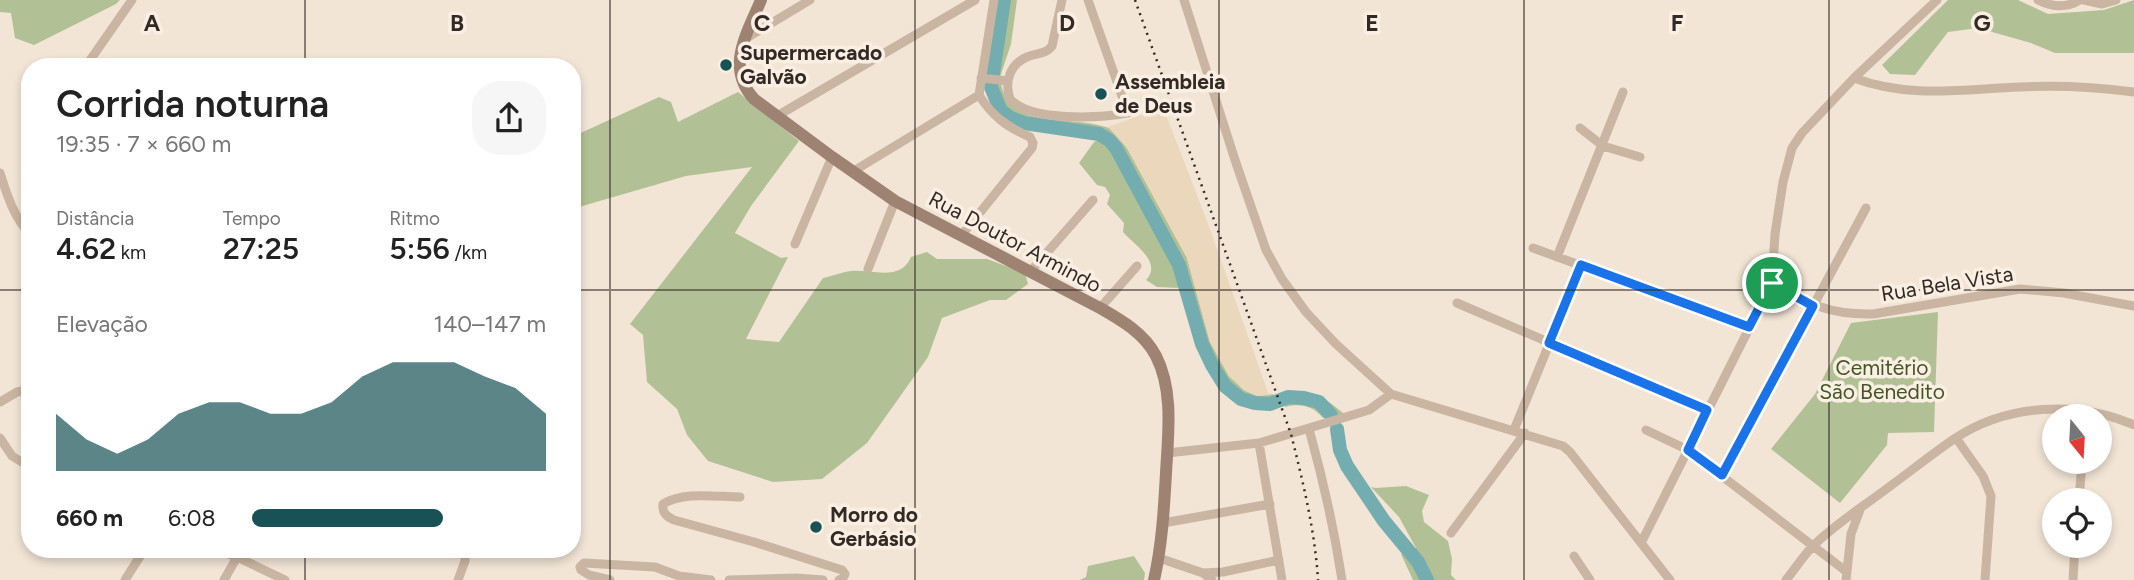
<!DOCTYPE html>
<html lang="pt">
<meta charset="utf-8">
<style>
body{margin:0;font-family:Figtree,sans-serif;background:#f6f6f6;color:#222;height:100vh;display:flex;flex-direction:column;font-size:26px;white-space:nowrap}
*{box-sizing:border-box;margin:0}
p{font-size:23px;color:#767676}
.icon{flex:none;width:38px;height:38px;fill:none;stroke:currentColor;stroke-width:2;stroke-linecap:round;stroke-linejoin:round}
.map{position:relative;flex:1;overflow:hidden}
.sheet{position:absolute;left:21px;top:58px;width:560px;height:500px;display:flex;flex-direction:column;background:#fff;border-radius:28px;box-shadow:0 4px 10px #0003}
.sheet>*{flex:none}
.needle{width:46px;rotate:162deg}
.buttons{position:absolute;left:2042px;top:404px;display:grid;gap:14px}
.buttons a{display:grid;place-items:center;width:70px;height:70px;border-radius:50%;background:#fff;box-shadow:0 4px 10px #0003;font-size:35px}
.pin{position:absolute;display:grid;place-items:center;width:60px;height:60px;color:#fff;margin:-30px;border:4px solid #fff;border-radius:50%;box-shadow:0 2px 7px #0007}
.round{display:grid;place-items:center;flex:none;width:74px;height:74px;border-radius:28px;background:#f6f6f6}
.overview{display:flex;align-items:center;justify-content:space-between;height:119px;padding:0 35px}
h1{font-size:38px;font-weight:600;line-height:52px}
.figures{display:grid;grid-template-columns:repeat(3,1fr);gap:10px;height:119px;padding:7px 35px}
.figures div{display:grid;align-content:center}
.figures b{font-size:30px;font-weight:600}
.figures small{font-size:19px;font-weight:400}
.figures p{font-size:19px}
.chart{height:196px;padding:14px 35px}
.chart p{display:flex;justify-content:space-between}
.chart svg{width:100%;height:126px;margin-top:7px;fill:#185257;opacity:.7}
ul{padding:0 35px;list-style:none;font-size:23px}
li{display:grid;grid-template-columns:112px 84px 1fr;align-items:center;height:52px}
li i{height:18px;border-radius:9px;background:#185257}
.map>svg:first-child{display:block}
</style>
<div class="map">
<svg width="2134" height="580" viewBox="0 0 2134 580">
<rect width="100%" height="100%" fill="#f2e5d6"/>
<path fill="#b2c195" d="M0,0H120L116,4L34,45L15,38L11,13L0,12Z
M998,0H1017L1011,44L1000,77L987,76Z
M1948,0H2018L2048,14L2104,10L2134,0V53H2055L2031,43L1978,28L1948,32L1915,75L1890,74L1882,65Z
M986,83L1001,84C1010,127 1060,117 1093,124C1098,125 1104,126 1109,128C1116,132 1122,142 1127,148L1187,258L1210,342L1229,376L1244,390L1257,396L1273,394L1278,408C1265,408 1253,407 1240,402C1204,388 1190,321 1180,288L1157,287L1146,280C1163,262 1134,245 1123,232L1124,223L1107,204L1110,195L1105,187L1097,185L1079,163L1094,142L1098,140C1057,125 990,147 986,83Z
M738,92L799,141L751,206L735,233L781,258L788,257L746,339L779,342L823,278C832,276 842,272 851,271C872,269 901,282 911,257L927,252L937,259H987L1025,273L1028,284L1006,300H990L942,318L928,357L867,443L822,479L773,482L708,461L687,435L677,409L647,382L643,335L630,324L752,167L686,176L572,209V137L659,97L671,102L678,122Z
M1938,312L1934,432L1888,433L1887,445L1840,503L1771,449L1815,394L1851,323Z
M1294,391C1317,393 1327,399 1344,414L1323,418C1313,406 1300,403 1285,407L1280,393Z
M1406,486L1429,495L1422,511L1424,522L1448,541L1452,559L1451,575L1456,580H1413L1401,554L1416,548L1399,517L1371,487L1376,488Z
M1134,556L1145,573L1144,580H1080L1086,577L1088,566Z"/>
<path fill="#ebd7bc" d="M1163,107L1207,221L1269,395L1257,396L1244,390L1229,376L1210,342L1187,258L1127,148L1108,127Z"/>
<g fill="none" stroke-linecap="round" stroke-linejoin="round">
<path stroke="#73adb0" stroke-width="14" d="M1004,0L991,87L1001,111L1011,118L1024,123L1099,134L1109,140L1116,148L1179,265L1202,344L1212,365L1225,386L1241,399L1255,403L1270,404L1288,397L1304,398L1319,402L1331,415
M1337,429L1340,450L1347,466L1384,521L1418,562L1427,580"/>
<path stroke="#cab5a2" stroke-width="9" d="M1062,0L1052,46C1046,54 1037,53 1027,57C1010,64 1004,82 1010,99C1031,122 1099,118 1128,113L1088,0
M1184,0L1235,160L1266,250L1282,279L1306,312L1336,344L1391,394L1563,446L1570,452L1670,580
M2038,0C2052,7 2067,8 2080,0
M2084,0L2102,4L2116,0
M745,39L810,0
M86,66L132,0
M981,78L1008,81
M1854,78C1910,99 1963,89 2020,87C2059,85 2096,87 2134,92
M777,116L975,0
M1580,128L1603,146L1640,157
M852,172L979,95
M0,173C7,195 14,218 30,234
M961,236L1032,148L1033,143L1030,137C1007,127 992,116 979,95L994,0
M795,244L832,157
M1533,248L1749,327
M1557,257L1623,92
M868,269L895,201
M1030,272L1093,200
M1772,283C1809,304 1829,315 1873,314L2020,289L2064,293L2134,306
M1457,303L1707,410
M1100,308L1137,266
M0,402L17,392L30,389
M1309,429C1323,479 1334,528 1342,580
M1514,430L1581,266
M1646,430L1688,450L1847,572
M0,438L12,456L30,467
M1956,438L1983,476L1991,496L1985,580
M1259,443L1282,580
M1167,453L1259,443L1369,410L1391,394
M1722,475L1866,208
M740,497C716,497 684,491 663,504C662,513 666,516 674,520L754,542L842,570L845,574L843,578L839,580
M2079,500L2082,462
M1163,523L1270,504
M1451,533L1525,433
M1641,543L1772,283L1775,234L1783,182L1792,148L1802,133L1854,78L1937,0
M217,550L237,557L285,580
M1574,556L1590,580
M1159,558L1203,573L1212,580
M1203,573L1223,572L1279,560
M125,580L144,550
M224,580L237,557
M458,580L465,561V550
M610,580L589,575L581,570L580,567L584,563L655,567L679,576L711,580
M729,580L796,578L823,580
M1786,580C1795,569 1803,556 1813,546C1835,524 1864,506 1889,487C1911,471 1932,454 1954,439C2006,404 2077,400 2134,425
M1846,580L1851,534L1860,510
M2073,580L2075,546"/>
<path stroke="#9e8373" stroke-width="12" d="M761,0C747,34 725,67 754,99L832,157L895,201L1100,308C1121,320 1144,333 1156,356C1174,391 1168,435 1166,473C1164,509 1162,545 1154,580"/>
<path stroke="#342a25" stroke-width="2.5" stroke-dasharray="2 5" stroke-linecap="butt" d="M1135,0L1291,434C1303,482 1315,531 1318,580"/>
</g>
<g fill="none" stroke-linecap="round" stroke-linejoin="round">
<defs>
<path id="route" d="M1581,265L1749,327L1772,283L1813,306L1722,475L1688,450L1707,410L1549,343Z"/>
</defs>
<use href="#route" stroke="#fff" stroke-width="14"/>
<use href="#route" stroke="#1a73e8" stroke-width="9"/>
</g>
<path fill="none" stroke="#342a25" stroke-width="2" stroke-opacity="0.55" d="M305,0V66M610,0V580M915,0V580M1219,0V580M1524,0V580M1829,0V580M0,290H30M572,290H2134M305,550V580"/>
<g fill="#185257" stroke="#faefe2" stroke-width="2.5">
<circle cx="726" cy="65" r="7"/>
<circle cx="1101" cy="94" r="7"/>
<circle cx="816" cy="527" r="7"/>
</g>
<g text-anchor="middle" stroke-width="7" stroke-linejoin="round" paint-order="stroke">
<g font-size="21" font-weight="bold" fill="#342a25" stroke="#faefe2" text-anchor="start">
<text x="740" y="60">Supermercado<tspan x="740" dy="24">Galvão</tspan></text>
<text x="1115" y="89">Assembleia<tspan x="1115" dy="24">de Deus</tspan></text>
<text x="830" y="522">Morro do<tspan x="830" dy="24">Gerbásio</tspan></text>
</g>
<g font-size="21" fill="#342a25" stroke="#faefe2">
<text transform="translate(1015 242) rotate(28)" y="7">Rua Doutor Armindo</text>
<text transform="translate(1947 284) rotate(-9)" y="7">Rua Bela Vista</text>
</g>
<g font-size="21" fill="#435427" stroke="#faefe2">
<text x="1882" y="375">Cemitério<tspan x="1882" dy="24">São Benedito</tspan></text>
</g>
</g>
<g font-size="23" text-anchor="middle" font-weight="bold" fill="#342a25" stroke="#faefe2" stroke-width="7" stroke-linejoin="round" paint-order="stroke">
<text x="152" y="31">A</text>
<text x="457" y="31">B</text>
<text x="762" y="31">C</text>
<text x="1067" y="31">D</text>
<text x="1372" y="31">E</text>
<text x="1677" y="31">F</text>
<text x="1982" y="31">G</text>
</g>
</svg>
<div class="buttons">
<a><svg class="needle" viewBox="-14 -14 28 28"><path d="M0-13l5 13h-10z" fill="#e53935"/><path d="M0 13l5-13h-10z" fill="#767676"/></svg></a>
<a><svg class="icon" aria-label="locate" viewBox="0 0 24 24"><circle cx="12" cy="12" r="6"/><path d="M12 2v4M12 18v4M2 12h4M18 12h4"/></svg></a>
</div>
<div class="pin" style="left:1772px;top:283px;background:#1e9e55"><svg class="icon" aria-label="arrive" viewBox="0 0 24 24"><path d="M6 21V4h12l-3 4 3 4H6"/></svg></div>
<section class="sheet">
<div class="overview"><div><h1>Corrida noturna</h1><p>19:35 · 7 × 660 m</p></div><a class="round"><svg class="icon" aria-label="share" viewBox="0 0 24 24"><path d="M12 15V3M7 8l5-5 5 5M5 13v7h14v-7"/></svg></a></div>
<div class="figures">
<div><p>Distância</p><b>4.62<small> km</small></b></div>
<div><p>Tempo</p><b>27:25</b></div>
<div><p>Ritmo</p><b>5:56<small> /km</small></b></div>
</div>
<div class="chart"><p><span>Elevação</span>140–147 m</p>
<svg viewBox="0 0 160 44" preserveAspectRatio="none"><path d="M0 44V24L10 33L20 38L30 33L40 24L50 20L60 20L70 24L80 24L90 20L100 11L110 6L120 6L130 6L140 11L150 15L160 24V44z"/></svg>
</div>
<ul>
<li><b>660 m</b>6:08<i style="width:65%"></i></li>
</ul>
</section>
</div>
